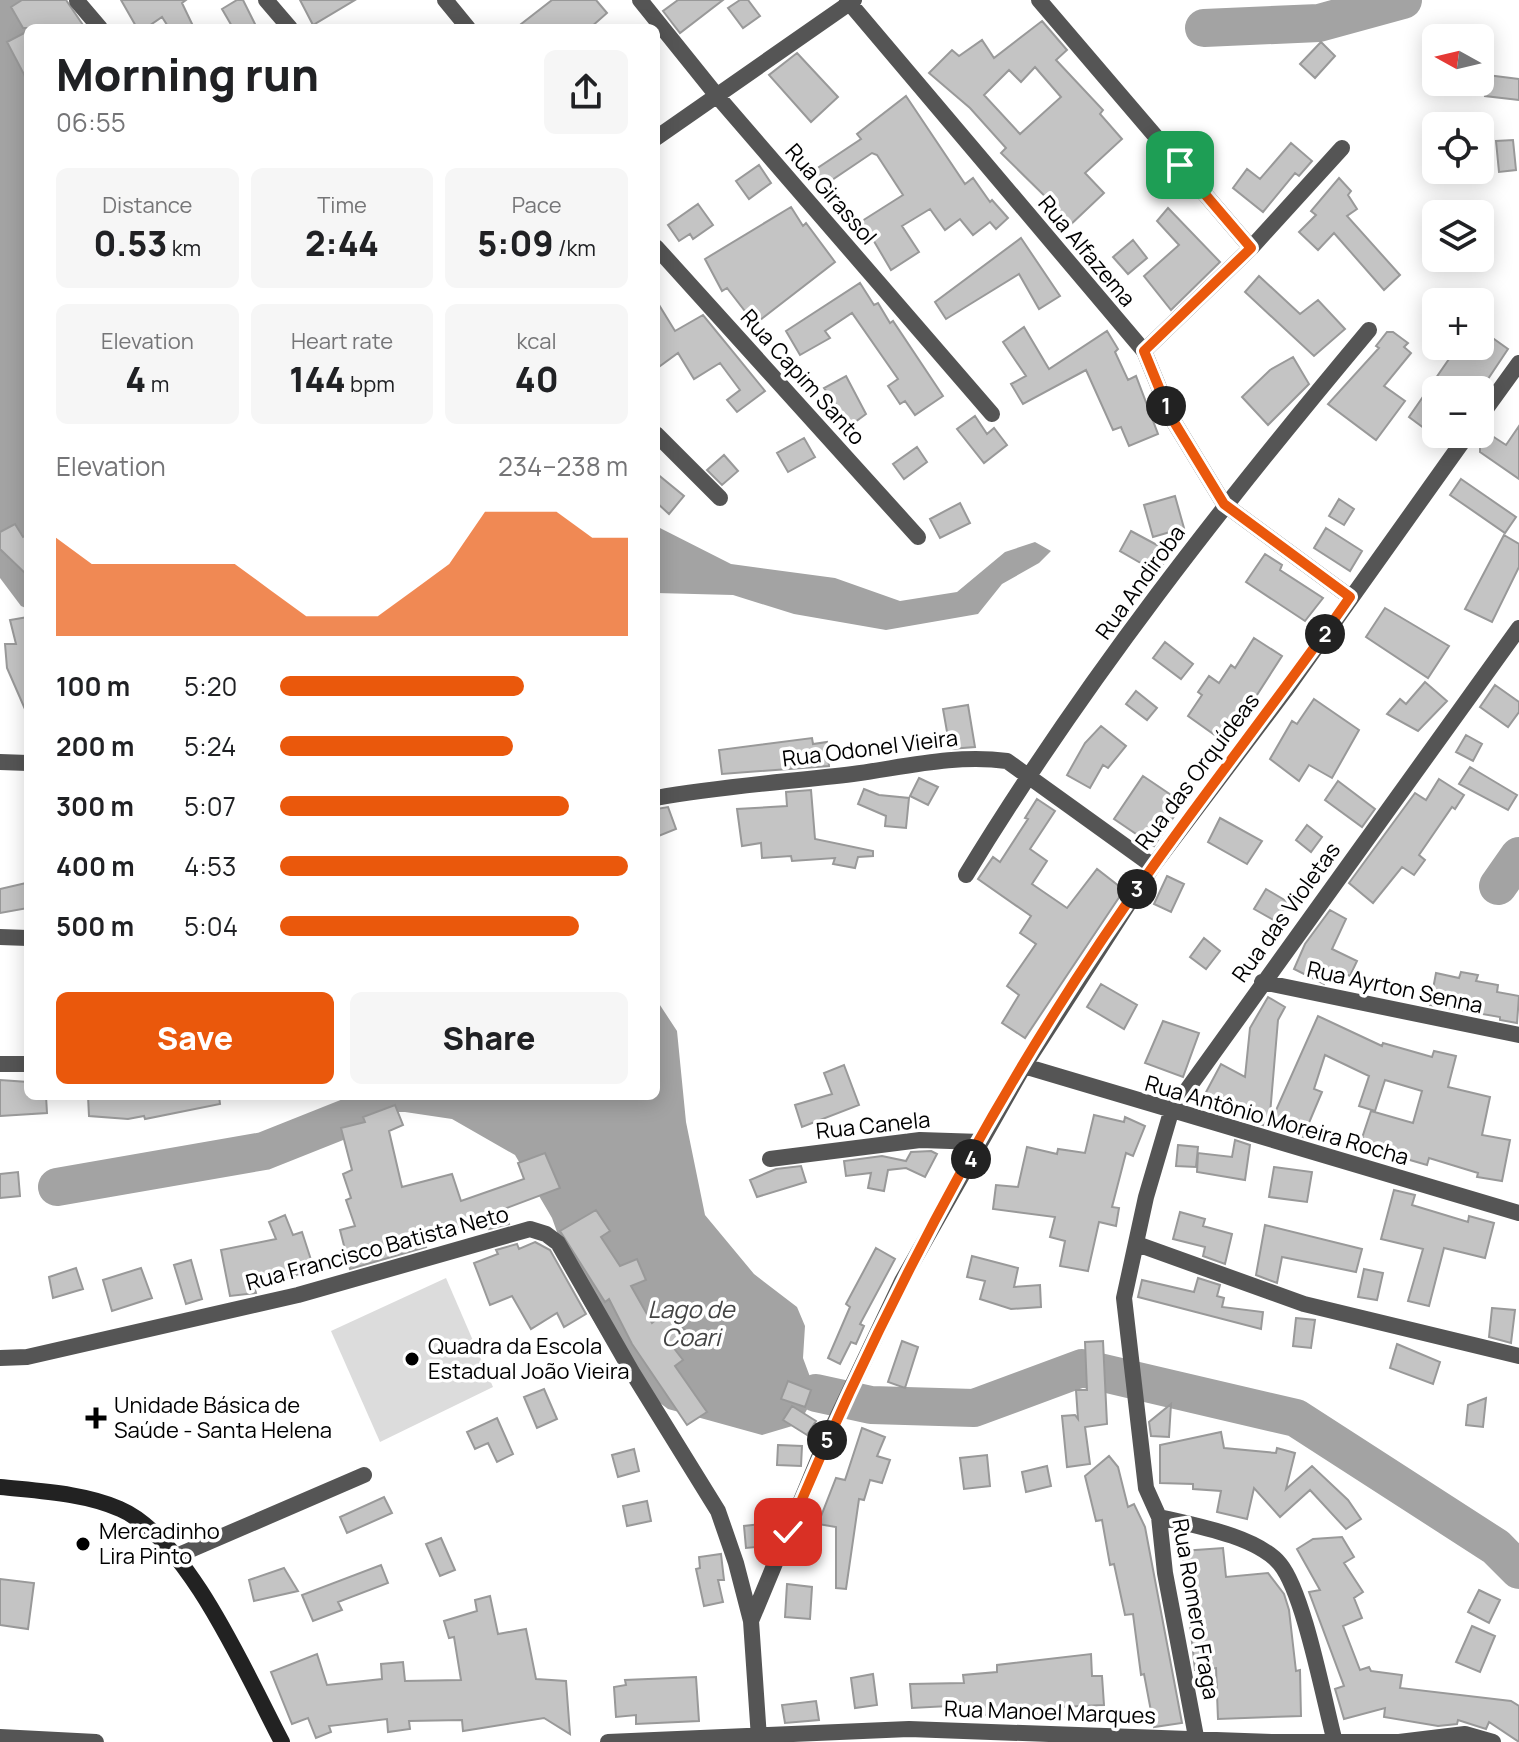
<!DOCTYPE html>
<meta charset="utf-8">
<style>
body{margin:0;font-family:Manrope,sans-serif;background:#f6f6f6;color:#202124;height:100vh;display:flex;flex-direction:column;font-size:30px;white-space:nowrap}
*{box-sizing:border-box;margin:0}
p{font-size:26px;color:#757577}
.icon{flex:none;width:44px;height:44px;fill:none;stroke:currentColor;stroke-width:2;stroke-linecap:round;stroke-linejoin:round}
.map{position:relative;flex:1;overflow:hidden}
.drawer{position:absolute;left:24px;top:24px;width:636px;height:1076px;display:flex;flex-direction:column;background:#fff;border-radius:12px;box-shadow:0 4px 20px #0003}
.drawer>*{flex:none}
.needle{width:52px;rotate:278deg}
.fabs{position:absolute;left:1422px;top:24px;display:grid;gap:16px}
.fabs a{display:grid;place-items:center;width:72px;height:72px;border-radius:12px;background:#fff;box-shadow:0 4px 20px #0003;font-size:40px}
.pin{position:absolute;display:grid;place-items:center;width:68px;height:68px;color:#fff;margin:-34px;border-radius:16px;box-shadow:0 4px 12px #0006}
.km{position:absolute;width:40px;height:40px;margin:-20px;border-radius:50%;background:#222;color:#fff;font-size:22px;line-height:40px;text-align:center}
.round{display:grid;place-items:center;flex:none;width:84px;height:84px;border-radius:12px;background:#f6f6f6}
.overview{display:flex;align-items:center;justify-content:space-between;height:136px;padding:0 32px}
h1{font-size:44px;font-weight:800;line-height:60px}
.figures{display:grid;grid-template-columns:repeat(3,1fr);gap:12px;height:136px;padding:8px 32px}
.figures div{display:grid;align-content:center;border-radius:12px;background:#f6f6f6;text-align:center}
.figures b{font-size:34px;font-weight:800}
.figures small{font-size:22px;font-weight:400}
.figures p{font-size:22px}
.chart{height:224px;padding:16px 32px}
.chart p{display:flex;justify-content:space-between}
.chart svg{width:100%;height:144px;margin-top:8px;fill:#ea580c;opacity:.7}
.action{display:flex;gap:16px;margin-top:auto;padding:16px 32px}
.action a{flex:1;height:92px;border-radius:12px;background:#ea580c;color:#fff;font-size:32px;font-weight:800;line-height:92px;text-align:center}
.action a+a{background:#f6f6f6;color:#202124}
ul{padding:0 32px;list-style:none;font-size:26px}
li{display:grid;grid-template-columns:128px 96px 1fr;align-items:center;height:60px}
li i{height:20px;border-radius:10px;background:#ea580c}
.map>svg:first-child{display:block}
</style>
<div class="map">
<svg width="1519" height="1742" viewBox="0 0 1519 1742">
<rect width="100%" height="100%" fill="#fff"/>
<path fill="#dcdcdc" d="M446,1278L493,1387L380,1442L331,1331Z"/>
<path fill="#a3a3a3" d="M0,0H61L28,28V609L21,606L0,578Z
M656,526L731,564L835,578L900,601L957,592L1005,552L1035,542L1051,551L1039,563L1002,584L978,614L886,630L794,614L733,595L656,593Z
M656,999L677,1031L686,1122L705,1215L754,1274L797,1307L805,1326L803,1358L816,1393L799,1424L762,1435L668,1409L628,1379L581,1299L552,1218L515,1155L452,1119L405,1112H362L369,1096H656Z"/>
<g fill="none" stroke-linecap="round" stroke-linejoin="round">
<path stroke="#a3a3a3" stroke-width="38" d="M1204,28L1319,23L1403,0
M1498,886L1519,856
M57,1187L264,1151L362,1112
M816,1393L871,1405L974,1408L1082,1368L1296,1418L1496,1547L1519,1570"/>
</g>
<path fill="#c4c4c4" stroke="#999" stroke-width="2" fill-rule="evenodd" d="M22,0H66L85,28H23L11,7Z
M121,0H186L182,3L194,28H169L162,17L146,28H137Z
M237,0H243L257,28H233L222,9Z
M300,0H355L313,25Z
M552,0H596L607,13L590,28H516Z
M678,0H723L680,33L663,11Z
M740,0H748L760,16L743,28L728,8Z
M1042,21L1067,50L1056,60L1103,110L1100,114L1122,139L1085,173L1104,193L1068,227L1054,213L1058,209L1001,153L1006,148L970,108L929,73L952,50L959,56L982,40L994,58ZM1035,67L1061,97L1020,134L984,95L1009,70L1021,82Z
M28,31V82L7,42Z
M1321,42L1335,56L1315,78L1300,64Z
M797,53L838,97L811,122L769,75Z
M1487,75L1519,79V100L1485,96Z
M906,96L965,184L973,178L990,202L992,200L1008,218L996,229L990,222L973,235L960,219L945,230L930,209L902,226L919,252L891,270L862,221L903,195L877,155L872,153L820,188L810,173L861,139L857,134Z
M1513,140L1516,170L1499,172L1496,141Z
M1291,143L1312,161L1299,176L1295,173L1263,212L1233,188L1247,169L1260,179Z
M759,165L771,183L749,199L736,181Z
M1339,178L1351,191L1348,195L1357,209L1347,216L1400,275L1384,290L1334,233L1318,250L1299,232L1316,215L1311,211Z
M698,204L713,225L693,239L690,234L679,241L668,225Z
M791,207L803,226L806,223L835,262L755,324L727,288L722,291L705,259Z
M1168,208L1220,262L1171,310L1144,276L1179,245L1157,221Z
M1021,238L1060,296L1039,309L1019,274L946,319L935,302Z
M1133,240L1147,258L1128,274L1113,257Z
M1259,276L1300,314L1318,300L1345,329L1314,356L1245,292Z
M860,283L874,305L878,303L890,323L893,321L943,396L915,415L905,401L900,404L888,386L898,379L852,313L825,331L830,338L800,355L786,331Z
M656,300L675,331L703,315L765,391L737,412L727,400L740,390L720,363L694,379L678,353L656,369Z
M1024,327L1049,369L1107,331L1118,349L1115,352L1128,380L1136,376L1158,434L1129,446L1121,427L1113,430L1086,370L1023,404L1011,384L1026,376L1003,342Z
M1480,329L1508,349L1480,391L1436,390V437L1409,417L1458,346H1480Z
M1387,332H1393L1408,343L1404,347L1411,353L1384,386L1405,401L1376,440L1328,404L1379,348L1376,346Z
M1293,357L1309,384L1268,425L1242,397L1270,370Z
M846,376L866,414L851,425L824,388Z
M975,416L987,434L994,428L1007,445L984,463L957,429Z
M1519,426V479L1480,452V428L1506,445Z
M804,438L815,457L788,472L777,453Z
M917,447L927,462L904,479L893,464Z
M724,455L738,471L722,485L707,470Z
M656,473L684,496L669,514L656,502Z
M1461,479L1516,517L1505,533L1450,495Z
M1175,496L1184,528L1153,537L1144,505Z
M1339,499L1354,509L1344,525L1329,516Z
M960,503L970,523L940,538L930,519Z
M15,524L23,537L28,534V576L0,549V532Z
M1326,528L1362,551L1350,571L1314,548Z
M1131,531L1170,552L1158,573L1120,551Z
M1504,535L1519,544V567L1492,622L1465,609Z
M1265,554L1282,565L1280,570L1323,598L1305,621L1246,582Z
M1385,608L1449,646L1428,678L1366,637Z
M28,617V716L7,668L5,644H16L10,620Z
M1254,638L1282,656L1226,743L1188,716L1202,695L1198,692L1209,676L1219,683L1231,665L1235,668Z
M1165,642L1193,664L1181,679L1153,658Z
M1425,682L1447,701L1418,731L1387,714L1400,699L1406,704Z
M1495,685L1519,702V712L1508,727L1480,707Z
M1136,691L1157,708L1147,720L1126,704Z
M1314,699L1359,730L1332,778L1309,765L1299,781L1270,759L1292,721L1297,724Z
M968,705L975,747L950,749L943,709Z
M1101,726L1126,746L1108,768L1103,765L1090,788L1067,775L1085,743Z
M1466,735L1482,744L1473,761L1456,752Z
M812,738L813,744L827,742L829,766L722,774L719,750Z
M1470,767L1517,795L1508,810L1459,784Z
M1143,776L1183,803L1154,846L1114,819Z
M919,778L938,787L928,805L910,796Z
M1439,779L1464,795L1455,809L1452,807L1419,855L1425,860L1414,875L1402,867L1373,903L1349,883L1415,793L1426,800Z
M1338,781L1375,809L1362,827L1325,800Z
M864,789L879,795L909,798L906,828L885,826L886,816L858,804Z
M811,790L815,839L873,851V856L858,857L855,868L833,864L835,858L792,861L791,856L762,858L761,843L742,846L737,809L787,806L786,792Z
M1037,799L1055,811L1030,849L1047,861L1032,884L1067,908L1097,869L1124,890L1025,1038L1002,1023L1019,995L1007,986L1036,944L1020,933L1031,916L978,879L993,857L1000,862L1028,819L1025,818Z
M668,807L676,829L656,837V809Z
M1220,818L1262,841L1247,864L1208,842Z
M1307,825L1322,837L1311,852L1296,840Z
M1167,876L1184,884L1171,912L1154,904Z
M26,883L28,908L0,913V889Z
M1266,889L1288,902L1277,922L1254,909Z
M1330,910L1346,919L1332,949L1357,961L1350,976L1332,968L1324,984L1294,969L1305,944Z
M1204,938L1220,951L1206,969L1190,957Z
M1461,972L1478,975L1476,981L1498,985L1497,992L1519,996L1517,1023L1500,1020V1017L1430,1005L1436,973L1459,978Z
M1101,984L1137,1005L1124,1029L1087,1007Z
M1268,997L1285,1007L1278,1020L1269,1126L1318,1016L1382,1046L1383,1043L1432,1057L1434,1051L1456,1056L1448,1087L1490,1097L1482,1135L1510,1140L1502,1181L1477,1177L1478,1173L1429,1158L1427,1165L1403,1158L1362,1138L1371,1111L1413,1123L1422,1091L1385,1080L1375,1111L1359,1106L1369,1076L1325,1055L1314,1089L1322,1092L1303,1137L1239,1118L1204,1096L1221,1064L1245,1077L1250,1028Z
M1163,1021L1199,1033L1183,1077L1145,1063Z
M844,1065L859,1105L802,1127L795,1105L832,1094L824,1073Z
M0,1080L28,1082V1096H46L47,1113L0,1116Z
M88,1096H219L220,1104L145,1119L144,1116L128,1119L89,1116Z
M395,1105L403,1125L389,1131L402,1187L452,1174L461,1201L524,1179L518,1163L545,1153L560,1188L504,1209L509,1224L489,1229L485,1218L423,1239L426,1247L350,1269L340,1230L355,1226L346,1200L351,1198L343,1174L352,1170L341,1128L365,1122L363,1117Z
M1094,1115L1124,1122L1125,1117L1145,1126L1133,1156L1126,1153L1112,1207L1119,1208L1116,1226L1099,1222L1088,1271L1060,1266L1065,1241L1050,1237L1055,1217L993,1209L996,1185L1018,1187L1027,1147L1057,1154L1058,1149L1085,1153Z
M1235,1140L1250,1145L1245,1180L1197,1172L1198,1153L1232,1157Z
M1178,1145L1198,1147L1196,1167L1176,1166Z
M931,1151L937,1154L925,1177L906,1168L888,1170L884,1191L868,1188L871,1173L846,1176L844,1161L882,1156L906,1161L911,1152Z
M801,1166L806,1182L757,1197L750,1180L776,1169Z
M1274,1167L1312,1172L1307,1202L1269,1197Z
M18,1172L20,1196L0,1198V1174Z
M1394,1190L1415,1195L1412,1205L1468,1222L1469,1216L1494,1223L1485,1258L1444,1248L1429,1306L1408,1301L1423,1249L1381,1239Z
M596,1210L610,1231L601,1237L620,1266L637,1259L646,1280L631,1286L652,1323L668,1310L688,1334L673,1347L683,1360L675,1366L707,1412L687,1425L632,1344L609,1299L605,1302L560,1231Z
M1180,1212L1205,1219L1203,1226L1232,1234L1225,1264L1203,1256L1205,1247L1173,1239Z
M285,1215L293,1235L302,1232L314,1269L255,1289L256,1293L230,1296L221,1250L276,1239L269,1222Z
M1265,1225L1362,1249L1356,1272L1282,1257L1277,1283L1256,1275Z
M535,1242L550,1250L586,1314L564,1327L557,1313L531,1329L512,1296L490,1305L474,1263L498,1254L496,1250L517,1244L519,1249Z
M876,1248L895,1259L860,1324L864,1326L856,1344L851,1342L840,1364L828,1358L850,1307L846,1304Z
M972,1256L1018,1268L1014,1287L1040,1285L1041,1307L1011,1309L980,1299L985,1281L967,1277Z
M191,1260L202,1299L186,1304L174,1265Z
M76,1268L83,1289L53,1298L49,1277Z
M141,1268L152,1298L112,1311L103,1280Z
M1364,1269L1383,1273L1377,1300L1358,1297Z
M1198,1278L1220,1285L1217,1296L1224,1298L1222,1307L1263,1312L1261,1329L1138,1297L1142,1280L1194,1292Z
M1492,1308L1515,1310L1511,1343L1489,1337Z
M1296,1318L1315,1320L1311,1348L1293,1346Z
M902,1341L918,1347L905,1388L888,1382Z
M1103,1341L1107,1424L1085,1427L1090,1464L1067,1467L1062,1416L1075,1415L1078,1419L1076,1390H1087L1085,1342Z
M1397,1344L1440,1362L1433,1384L1390,1368Z
M788,1381L811,1390L805,1407L781,1399Z
M544,1389L557,1419L537,1428L524,1397Z
M1486,1398L1483,1427L1466,1425L1468,1405Z
M1171,1404L1169,1437L1151,1436L1149,1422Z
M792,1406L816,1421L807,1435L783,1420Z
M497,1418L513,1454L497,1462L488,1443L475,1449L467,1432Z
M862,1428L885,1437L877,1456L890,1460L882,1483L870,1480L864,1500L859,1499L846,1589L836,1588V1527L818,1524L836,1478L845,1480Z
M1221,1432L1224,1448L1276,1453L1277,1448L1295,1453L1286,1489L1312,1466L1348,1500L1361,1519L1346,1529L1310,1490L1280,1517L1254,1488L1247,1519L1217,1512L1221,1491L1193,1489V1484L1160,1483V1445Z
M778,1445L802,1446L801,1466L777,1465Z
M634,1449L639,1471L618,1477L612,1455Z
M987,1455L990,1486L964,1489L960,1458Z
M1109,1456L1118,1467L1128,1507L1134,1504L1145,1527L1182,1723L1154,1727L1144,1674L1141,1675L1133,1614L1125,1615L1114,1564L1110,1565L1102,1520L1096,1521L1085,1476Z
M1047,1466L1051,1486L1026,1492L1022,1472Z
M384,1497L392,1513L347,1533L340,1517Z
M647,1501L651,1521L627,1526L623,1506Z
M761,1524L766,1546L746,1548L744,1526Z
M1342,1537L1354,1557L1344,1563L1363,1592L1354,1598L1362,1618L1343,1626L1360,1670L1369,1667L1371,1671L1402,1675L1400,1688L1511,1701L1519,1706V1742L1489,1722L1486,1729L1458,1720L1457,1724L1438,1726L1384,1717L1385,1708L1344,1719L1335,1689L1344,1686L1309,1592L1320,1590L1297,1549L1313,1539Z
M441,1538L455,1570L440,1576L426,1544Z
M1223,1548L1226,1577L1268,1573L1284,1594L1289,1610L1296,1671L1300,1670L1301,1716L1218,1719L1216,1668L1195,1670L1182,1551Z
M721,1554L724,1580H718L723,1602L704,1606L696,1569L700,1568L699,1557Z
M381,1565L388,1583L338,1602L342,1610L313,1621L302,1595Z
M284,1568L298,1591L254,1601L249,1580Z
M0,1579L34,1583L28,1629L0,1625Z
M787,1584L812,1587L810,1619L785,1617Z
M1479,1590L1500,1600L1489,1623L1468,1612Z
M490,1596L498,1634L526,1629L536,1679L566,1681L570,1734L544,1718L463,1731L462,1720L409,1721L410,1729L388,1732L387,1719L329,1726L331,1732L316,1738L308,1718L292,1724L271,1672L317,1654L327,1685L382,1679L381,1664L403,1662L405,1681L461,1680L454,1637L449,1638L444,1621L477,1611L475,1600Z
M1472,1626L1495,1636L1480,1672L1456,1662Z
M1091,1654L1092,1676H1102L1104,1705L1059,1707L1060,1715L1007,1720L1006,1715H950L949,1706L912,1708L910,1684L964,1683L963,1675L997,1672V1665Z
M873,1674L877,1705L855,1708L851,1678Z
M696,1677L699,1721L636,1724V1715L616,1717L614,1687L626,1685L625,1680Z
M816,1701L819,1720L785,1723L782,1705Z"/>
<g fill="none" stroke-linecap="round" stroke-linejoin="round">
<path stroke="#555" stroke-width="16" d="M266,0L290,28
M445,0L468,28
M640,0L718,97L992,414
M847,0L1144,351L1171,417L1224,504L1350,597
M1039,0L1251,248
M77,1L100,28
M656,138L854,0
M656,247L918,537
M1144,351L1251,248L1342,148
M1480,417L1519,363
M656,434L720,498
M0,762L28,763
M656,798C722,786 787,782 853,774C905,767 955,754 1007,761L1153,866
M966,875C1084,681 1224,503 1369,330
M0,937L28,938
M1262,982L1519,1035
M0,1064H28
M1024,1066L1519,1213
M770,1159L920,1140L981,1142
M1137,1244L1304,1304L1519,1356
M0,1358L27,1357L298,1295L530,1229L546,1234L558,1243L632,1372L718,1511L736,1563L751,1621L759,1738
M1159,1517C1193,1525 1257,1536 1280,1564C1304,1593 1324,1701 1335,1742
M174,1557L364,1475
M751,1621L825,1443L902,1281L1024,1066L1153,866L1285,691L1468,434
M0,1737L96,1742
M608,1742L909,1729L1273,1742H1399L1465,1734L1493,1742
M1197,1742L1165,1573L1159,1517L1146,1488L1124,1298L1146,1197L1171,1112L1519,628"/>
<path stroke="#222" stroke-width="16" d="M0,1487C38,1491 85,1493 120,1509C188,1538 248,1678 282,1742"/>
</g>
<g fill="none" stroke-linecap="round" stroke-linejoin="round">
<defs>
<path id="route" d="M788,1532C885,1301 1007,1069 1154,865C1218,775 1287,688 1350,597L1224,504L1171,417L1144,351L1251,248L1180,165"/>
</defs>
<use href="#route" stroke="#fff" stroke-width="16"/>
<use href="#route" stroke="#ea580c" stroke-width="10"/>
</g>
<g fill="#000" stroke="#fff" stroke-width="3">
<circle cx="412" cy="1359" r="8"/>
<path d="M92 1406h8v8h8v8h-8v8h-8v-8h-8v-8h8z"/>
<circle cx="83" cy="1544" r="8"/>
</g>
<g text-anchor="middle" stroke-width="7" stroke-linejoin="round" paint-order="stroke">
<g font-size="22" fill="#000" stroke="#fff">
<text transform="translate(831 194) rotate(49)" y="8">Rua Girassol</text>
<text transform="translate(1087 251) rotate(50)" y="8">Rua Alfazema</text>
<text transform="translate(803 377) rotate(48)" y="8">Rua Capim Santo</text>
<text transform="translate(1140 582) rotate(-54)" y="8">Rua Andiroba</text>
<text transform="translate(870 748) rotate(-7)" y="8">Rua Odonel Vieira</text>
<text transform="translate(1197 771) rotate(-53)" y="8">Rua das Orquídeas</text>
<text transform="translate(1286 912) rotate(-54)" y="8">Rua das Violetas</text>
<text transform="translate(1395 987) rotate(12)" y="8">Rua Ayrton Senna</text>
<text transform="translate(1277 1120) rotate(16)" y="8">Rua Antônio Moreira Rocha</text>
<text transform="translate(873 1125) rotate(-6)" y="8">Rua Canela</text>
<text transform="translate(377 1248) rotate(-15)" y="8">Rua Francisco Batista Neto</text>
<text transform="translate(1196 1609) rotate(80)" y="8">Rua Romero Fraga</text>
<text transform="translate(1050 1712) rotate(2)" y="8">Rua Manoel Marques</text>
</g>
<g font-size="22" fill="#000" stroke="#fff" text-anchor="start">
<text x="428" y="1354">Quadra da Escola<tspan x="428" dy="25">Estadual João Vieira</tspan></text>
<text x="114" y="1413">Unidade Básica de<tspan x="114" dy="25">Saúde - Santa Helena</tspan></text>
<text x="99" y="1539">Mercadinho<tspan x="99" dy="25">Lira Pinto</tspan></text>
</g>
<g font-size="24" font-style="italic" fill="#444" stroke="#fff">
<text x="691" y="1318">Lago de<tspan x="691" dy="28">Coari</tspan></text>
</g>
</g>
</svg>
<div class="fabs">
<a><svg class="needle" viewBox="-14 -14 28 28"><path d="M0-13l5 13h-10z" fill="#e53935"/><path d="M0 13l5-13h-10z" fill="#757577"/></svg></a>
<a><svg class="icon" aria-label="locate" viewBox="0 0 24 24"><circle cx="12" cy="12" r="6"/><path d="M12 2v4M12 18v4M2 12h4M18 12h4"/></svg></a>
<a><svg class="icon" aria-label="layers" viewBox="0 0 24 24"><path d="M12 4l9 5-9 5-9-5zM3 14l9 5 9-5"/></svg></a>
<a>+</a>
<a>−</a>
</div>
<div class="pin" style="left:1180px;top:165px;background:#1e9e55"><svg class="icon" aria-label="arrive" viewBox="0 0 24 24"><path d="M6 21V4h12l-3 4 3 4H6"/></svg></div>
<div class="pin" style="left:788px;top:1532px;background:#d93025"><svg class="icon" aria-label="check" viewBox="0 0 24 24"><path d="M5 12l5 5 9-10"/></svg></div>
<b class="km" style="left:1166px;top:406px">1</b>
<b class="km" style="left:1325px;top:634px">2</b>
<b class="km" style="left:1137px;top:889px">3</b>
<b class="km" style="left:971px;top:1159px">4</b>
<b class="km" style="left:827px;top:1440px">5</b>
<section class="drawer">
<div class="overview"><div><h1>Morning run</h1><p>06:55</p></div><a class="round"><svg class="icon" aria-label="share" viewBox="0 0 24 24"><path d="M12 15V3M7 8l5-5 5 5M5 13v7h14v-7"/></svg></a></div>
<div class="figures">
<div><p>Distance</p><b>0.53<small> km</small></b></div>
<div><p>Time</p><b>2:44</b></div>
<div><p>Pace</p><b>5:09<small> /km</small></b></div>
</div>
<div class="figures">
<div><p>Elevation</p><b>4<small> m</small></b></div>
<div><p>Heart rate</p><b>144<small> bpm</small></b></div>
<div><p>kcal</p><b>40</b></div>
</div>
<div class="chart"><p><span>Elevation</span>234–238 m</p>
<svg viewBox="0 0 160 44" preserveAspectRatio="none"><path d="M0 44V14L10 22L20 22L30 22L40 22L50 22L60 30L70 38L80 38L90 38L100 30L110 22L120 6L130 6L140 6L150 14L160 14V44z"/></svg>
</div>
<ul>
<li><b>100 m</b>5:20<i style="width:70%"></i></li>
<li><b>200 m</b>5:24<i style="width:67%"></i></li>
<li><b>300 m</b>5:07<i style="width:83%"></i></li>
<li><b>400 m</b>4:53<i style="width:100%"></i></li>
<li><b>500 m</b>5:04<i style="width:86%"></i></li>
</ul>
<div class="action"><a>Save</a><a>Share</a></div>
</section>
</div>
